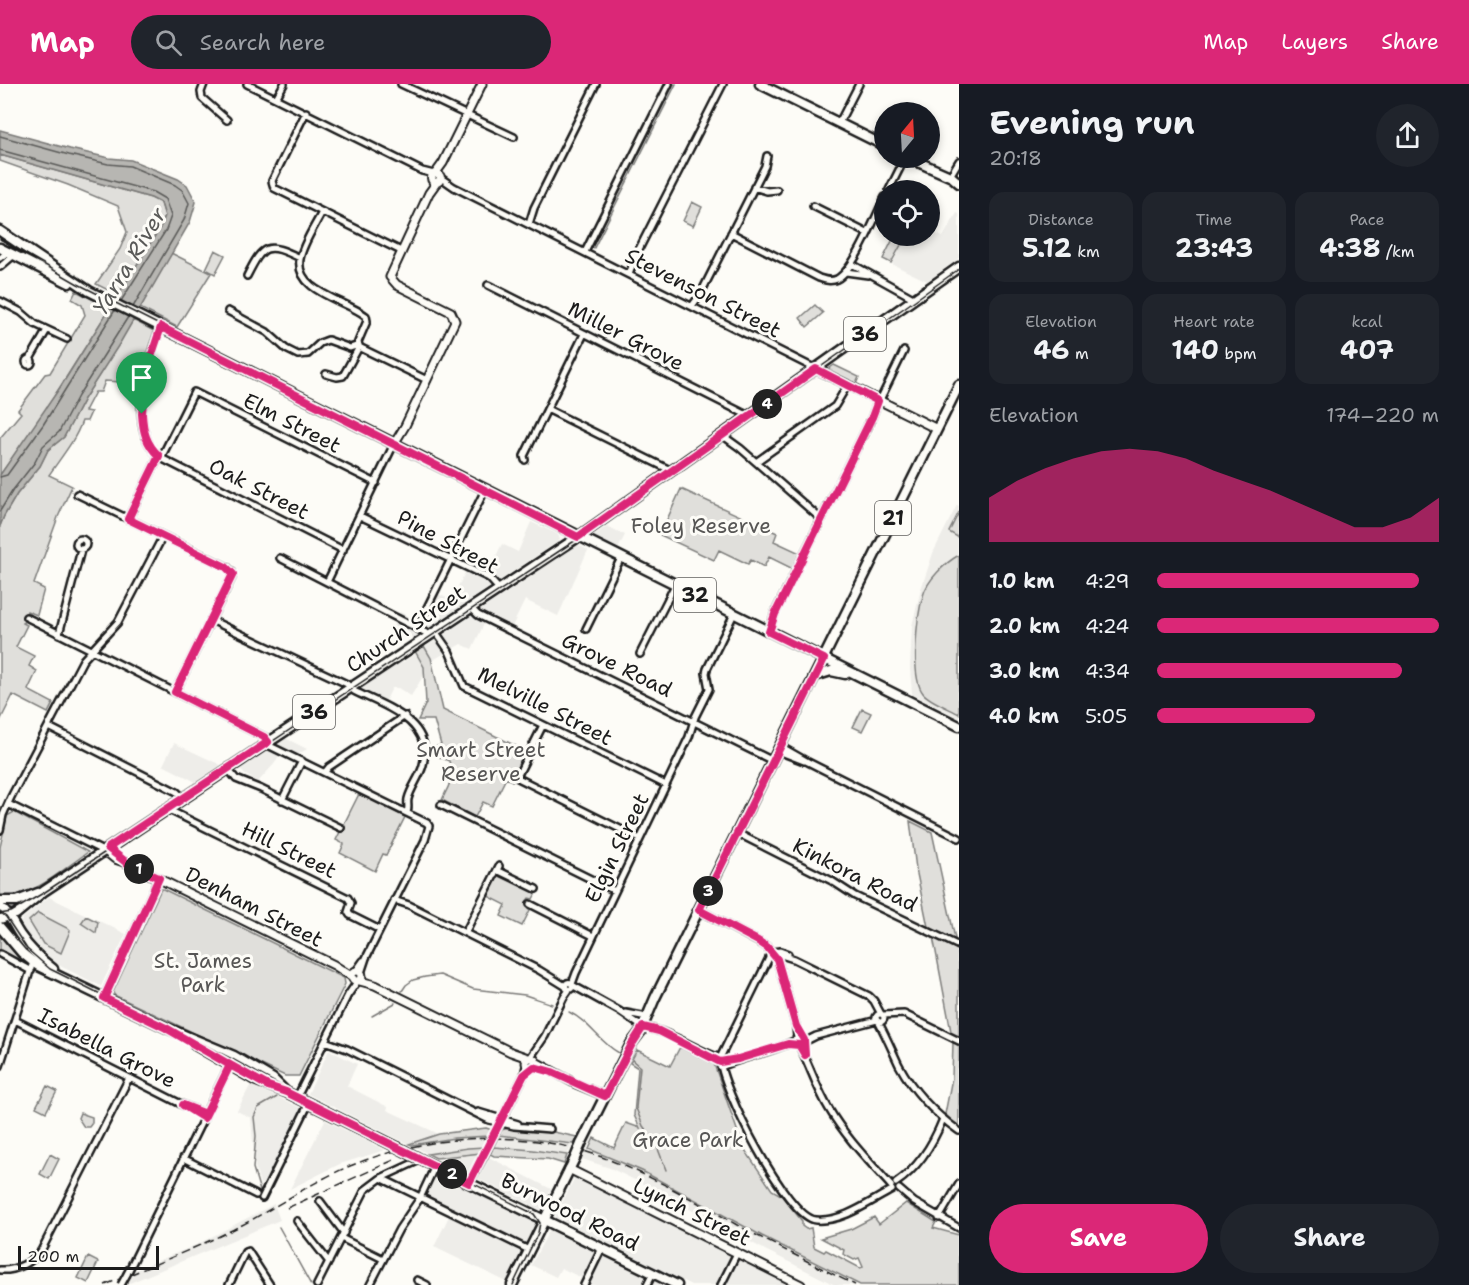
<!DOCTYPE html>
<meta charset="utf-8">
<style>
body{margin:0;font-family:"Shantell Sans",sans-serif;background:#20242c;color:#f1f3f6;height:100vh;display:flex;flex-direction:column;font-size:22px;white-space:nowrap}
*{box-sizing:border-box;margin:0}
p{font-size:20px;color:#9ea1a6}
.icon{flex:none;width:33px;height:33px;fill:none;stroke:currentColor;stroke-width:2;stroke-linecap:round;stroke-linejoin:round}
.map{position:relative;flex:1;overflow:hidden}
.drawer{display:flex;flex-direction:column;background:#171b24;width:510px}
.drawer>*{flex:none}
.needle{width:39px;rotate:18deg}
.tools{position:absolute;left:874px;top:18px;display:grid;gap:12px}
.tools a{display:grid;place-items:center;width:66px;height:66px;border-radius:50%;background:#171b24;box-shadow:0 3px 9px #0003;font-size:30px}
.scale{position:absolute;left:18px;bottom:15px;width:141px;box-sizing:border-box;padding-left:6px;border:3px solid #1c1c1c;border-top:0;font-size:16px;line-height:21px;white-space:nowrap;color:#1c1c1c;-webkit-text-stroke:4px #fdfcf7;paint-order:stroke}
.pin{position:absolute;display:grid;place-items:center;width:51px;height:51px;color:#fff;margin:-62px -26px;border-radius:50% 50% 50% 0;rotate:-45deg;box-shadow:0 0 6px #0007}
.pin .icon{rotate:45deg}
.km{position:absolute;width:30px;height:30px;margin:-15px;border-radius:50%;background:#222;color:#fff;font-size:16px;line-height:30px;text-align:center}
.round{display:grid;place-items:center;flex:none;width:63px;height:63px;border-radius:32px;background:#20242c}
.head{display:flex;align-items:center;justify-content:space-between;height:102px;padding:0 30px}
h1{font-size:33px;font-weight:700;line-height:45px}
.stats{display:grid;grid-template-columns:repeat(3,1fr);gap:9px;height:102px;padding:6px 30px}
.stats div{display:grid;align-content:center;border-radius:15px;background:#20242c;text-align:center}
.stats b{font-size:26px;font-weight:700}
.stats small{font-size:16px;font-weight:400}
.stats p{font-size:16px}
.chart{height:168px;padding:12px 30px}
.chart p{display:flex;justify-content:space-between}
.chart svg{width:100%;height:108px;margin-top:6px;fill:#db2777;opacity:.7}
.button{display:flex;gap:12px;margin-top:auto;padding:12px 30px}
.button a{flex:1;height:69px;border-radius:36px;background:#db2777;color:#fff;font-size:24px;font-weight:700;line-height:69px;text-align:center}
.button a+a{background:#20242c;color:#f1f3f6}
ul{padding:0 30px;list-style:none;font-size:20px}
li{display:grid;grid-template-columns:96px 72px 1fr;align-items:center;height:45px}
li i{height:15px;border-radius:8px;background:#db2777}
header{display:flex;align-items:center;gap:36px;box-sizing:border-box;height:84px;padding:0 30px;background:#db2777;color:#fff}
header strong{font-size:28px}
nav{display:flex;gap:33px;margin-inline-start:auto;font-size:21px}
.search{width:420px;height:54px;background:#20242c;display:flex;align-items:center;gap:15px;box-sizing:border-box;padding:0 21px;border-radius:33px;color:#9ea1a6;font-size:22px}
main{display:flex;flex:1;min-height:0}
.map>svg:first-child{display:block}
</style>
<header>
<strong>Map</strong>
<div class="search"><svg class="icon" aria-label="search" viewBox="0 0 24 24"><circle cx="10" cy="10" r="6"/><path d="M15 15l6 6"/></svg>Search here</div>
<nav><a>Map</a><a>Layers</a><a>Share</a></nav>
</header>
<main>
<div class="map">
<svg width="959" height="1201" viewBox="0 0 959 1201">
<rect width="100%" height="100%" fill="#fdfcf7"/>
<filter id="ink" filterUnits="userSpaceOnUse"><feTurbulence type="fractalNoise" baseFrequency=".0167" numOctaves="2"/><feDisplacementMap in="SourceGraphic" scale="12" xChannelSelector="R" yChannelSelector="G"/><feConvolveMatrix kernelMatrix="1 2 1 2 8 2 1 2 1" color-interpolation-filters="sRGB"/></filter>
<g filter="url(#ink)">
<path fill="#eeede9" d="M957,129L959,130V174L927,197L892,180L906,152H930V147L943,153Z
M957,421L959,422V634L912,610L910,584L912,542L921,505L933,469Z
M531,438L558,450L560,456L413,554L392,544L400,528L417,537L432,507L451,516L470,479L474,481L479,471L493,478L502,460L518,468Z
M607,442L625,451L618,465L593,452Z
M578,461L588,466L558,532L525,516L508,551L484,540L472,565L461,560L433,576L411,612L398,604H392L385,618L359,605L397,580L403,578Z
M285,654L307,665L289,676L279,671L275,679L258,698L244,690L240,684Z
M174,659L221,681L196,698L163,681Z
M49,813L126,850L101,902L58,881L38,865L26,851L21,838L23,834Z
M329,966L357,980L347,1002L388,1023L387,1026L439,1050L410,1060L406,1059L308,1010Z
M251,1000L303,1025L261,1103L255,1083L251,1034L237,1027Z
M325,1036L385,1066L340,1080L290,1105Z
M498,1051L531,1053L573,1060L567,1071L533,1066L493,1063Z
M489,1052L484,1063L468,1064L428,1070L412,1061L454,1054Z
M587,1065L642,1087L762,1152L860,1201H835L767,1167L645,1101L610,1084L582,1075Z
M481,1069L551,1105L541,1126L436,1074Z
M437,1089L532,1134L536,1142L507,1198L434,1163L450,1130L422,1117Z
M575,1093L794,1201H691L555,1133Z
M274,1120L280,1136L125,1201L133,1187L196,1161Z
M550,1145L662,1201H586L588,1197L561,1184L556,1193L531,1181Z"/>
<path fill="#e0dfdb" stroke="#7e7e7c" stroke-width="1.5" d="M671,0H676L594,164L590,163Z
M0,71L151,114L161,119L165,132L160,144L118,211L96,200L120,165L127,148L118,122L68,101L0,77Z
M692,118L702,123L693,142L683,137Z
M893,155L902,159L891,179L883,175Z
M215,166L225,171L215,190L206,185Z
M171,169L211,189L177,243L140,224Z
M76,207L110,224L38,338L0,391V354L21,329L18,326L45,290L50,289L85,231L82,221L72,215Z
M815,221L823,229L807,243L800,234Z
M133,236L154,247L141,290L124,288L122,298L105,297L101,308H95L85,327L91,328L87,337H82C75,357 61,373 49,391L72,402L58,433L34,500L44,505L37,531L27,527L23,539L27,541L16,563L34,572L29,582L37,587L28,606L53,619L48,629L13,611L0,637V442L4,432L17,410L40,382L48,366L64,353L84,315Z
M834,281L859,293L856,300L827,286Z
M681,405L777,449L774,457L800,469L793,485L769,473L764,483L751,476L748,480L719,466L714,476L660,451Z
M959,428V454L949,448Z
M959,471V630C950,625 928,616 923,609C910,593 917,531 923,512C927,496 945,479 959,471Z
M424,562L431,574L443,626L526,667L512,697L506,694L492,722L483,718L475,733L442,716C449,700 455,695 449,677L430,669L429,665L441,661L434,636H418L426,619L424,583L415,567Z
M862,625L871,629L862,647L853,643Z
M359,710L405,733L386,771L383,770L375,787L340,769L344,760L336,756Z
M14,728L88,768C61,787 34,813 0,813V763L7,732Z
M910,737L932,748L959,873V1044L945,1030L952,994L953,958L936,868L933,853L928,843L916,785Z
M498,788L537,807L533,815L529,814L526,818V822L530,826L522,842L501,832L506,821L486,811Z
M161,805H163L344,894L345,900L299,992H285L114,911L113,908Z
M38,829L67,844L70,847L61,869L43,860L29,837Z
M86,832L98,838L96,849L81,839Z
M0,850L27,881L26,884L0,870Z
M680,963L714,980L743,1063L772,1106L781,1111L802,1137V1142L806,1145L811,1144L814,1163L824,1168L826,1166L860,1184L863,1183L859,1174L854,1176L843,1170L844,1166L821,1154L851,1145L874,1133L879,1140L906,1119L936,1138L933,1144L959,1151V1201H860L762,1152L642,1087L589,1065L594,1054L614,1064L626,1039L640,1044L634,1031L638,984L630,979L637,966L670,982Z
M47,1002L57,1007L46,1028L36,1023Z
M80,1029L92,1033V1039L89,1043H84L78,1034Z
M486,1044L492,1046L489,1052L454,1054L412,1061L409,1060L439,1050Z
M509,1044L549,1047L577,1053L573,1060L498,1051L501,1046Z
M484,1063L481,1069L436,1074L428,1070L468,1064Z
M493,1063L533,1066L567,1071L564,1080L548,1075L494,1072L490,1070Z
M50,1070L59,1075L49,1095L40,1090Z
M88,1173L98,1178L88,1199L78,1194Z"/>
<path fill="#b7b6b2" stroke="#797876" stroke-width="1.5" d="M0,46L70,65L109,74L131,76L178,95L187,101L196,118L190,138L120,259L84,315L64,353L48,366L40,382L17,410L4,432L0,442V391L61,302L160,144L165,132L161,119L151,114L0,71Z"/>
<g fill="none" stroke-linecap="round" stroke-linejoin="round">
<path stroke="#5a5a58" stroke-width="1.5" d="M0,52L69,71L108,80L130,82L175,101L182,106L189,119L184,136L133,223
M0,66L153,108L165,115L171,132L166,146L121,217
M0,393L7,391L43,341L115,226
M0,427L13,406L35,378L43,362L59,348L78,312L128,233"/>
<path stroke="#797876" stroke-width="1.5" d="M402,907L406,901L413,896L425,893L440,891L473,905L525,911L552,920
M569,928C590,938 599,958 619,969
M372,932L395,919
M632,976L640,983L636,1024L643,1042L655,1057L666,1086
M260,1107L253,1084L256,1052L254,1033L258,1024L277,1013
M279,1143L311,1201"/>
<defs>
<path id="minor" d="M204,0L201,8L202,14L227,36
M247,0L422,87L434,90
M401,0L514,53
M276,14L284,0
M306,28L272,97L274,104L401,167
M839,39L859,0
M950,92L959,77
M441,94L454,103L816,285
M754,103L767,107L777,106
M889,106L905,74
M813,122L867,149
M322,128C315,142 303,159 300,175C295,208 346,216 366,232L367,237L358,258L359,263L427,296
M529,140L534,124L596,0
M731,149L819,194C825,196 831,198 837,195C855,185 875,133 885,113
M585,168L669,0
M0,174L8,168
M852,180L915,215
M0,183L14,171
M846,188L868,191
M629,191L635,173L723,0
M247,192C263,160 267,158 300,174
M488,201L749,332
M0,217L21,228L35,240L67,255
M692,222L700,211L765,82L767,72
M228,227L267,248L286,265L298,271L308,270L320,259L328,256L350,264L359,261
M26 278a3 3 0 1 1 6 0a3 3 0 1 1-6 0Z
M30,275L47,246
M326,290L337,293L343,292L359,263
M879,318L904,267
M547,325L672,387
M722,351L740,364L821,435
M159,372C126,344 147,276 161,243
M161,374L343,466
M525,376L524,372L584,250
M756,378L835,322L847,302
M77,410L227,483L232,488V493L175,608
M360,432L489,494L499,505
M128,435L159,372L161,374L194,308L376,399
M76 460a5 5 0 1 1 10 0a5 5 0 1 1-10 0Z
M280,474L430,551
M327,498L394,360
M471,524L478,531L773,677
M26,533L266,654L270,662L427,739L429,742L425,756L366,874L361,889
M211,536L347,600L354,607C384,622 434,637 423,681C420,693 411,703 408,715C407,720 409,723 407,729
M417,544L485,406
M586,545L621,474
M435,547L449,567L464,602L666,701
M769,547L775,529L872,333L878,317
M59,550L81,466
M640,570L675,501
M543,641L518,691V694L640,755
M49,643L177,708L183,714
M780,662L808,678L959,754
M778,667L804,677
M228,685L236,695L261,705L341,744
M325,688L329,683L405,632
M282,716L302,677
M8,720L103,767
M441,721L615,807
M167,725L348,814L351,819L348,828L350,831L380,846
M0,746L3,731L11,713L83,576L118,538L163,452
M737,749L832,797L855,812L959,862
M497,786L536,805
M394,816L409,821L539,886L565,902
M530,820L593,852
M699,826L757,857L767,863L777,875L796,942L797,954
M465,849L499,782
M772,868L780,867L788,870
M0,870L31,887
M769,873L778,870L794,875L869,912L874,917L881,930
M356,887L363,877
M565.5 902a3.5 3.5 0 1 1 7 0a3.5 3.5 0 1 1-7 0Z
M572,900L576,889L689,653L695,633L709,605L706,589L707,585L734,530
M572,901L619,927L638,940
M104,914L159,794
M626,929L642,932
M876 934a4 4 0 1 1 8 0a4 4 0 1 1-8 0Z
M883,931L904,930L959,957
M15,936L183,1021L205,1030
M878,937C886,952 892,966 899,981C913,1007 935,1030 959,1047
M643,943C670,947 694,965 720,974
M796 957a4 4 0 1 1 8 0a4 4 0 1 1-8 0Z
M325,957L347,965L489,1036L514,1042L550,1045
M804,958L816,952L877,936
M799,961C810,982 817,1005 829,1025C846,1054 869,1077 891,1102
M530,974L545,952L564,913L569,906
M720,974C720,1002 787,1134 816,1136C843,1138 869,1118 892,1106
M720,974L771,870
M0,982L33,878
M721,983C745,972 773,968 796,956
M297,1013L348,911L357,898
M478,1028L518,1040
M495,1049L524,991L526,982
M183,1074L256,1111
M381,1094L529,1166
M469,1099L487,1066
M896,1099C918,1084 933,1060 943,1035
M899,1105L914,1118L959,1144
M262,1114L309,1019
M320,1117L344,1149
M939,1134L959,1100
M297,1137L329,1178
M341,1154L383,1175
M0,1186C16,1187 31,1179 41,1167L129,994
M127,1190L234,972
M417,1196L427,1201
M229,1201L245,1168L248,1167L270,1201
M317,1201L365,1106L381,1094L422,1075
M370,1201L399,1145L420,1114L435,1082
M584,1201L602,1164
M647,1201L653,1189
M721,1201L737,1169"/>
<path id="tertiary" d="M431.5 94a4.5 4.5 0 1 1 9 0a4.5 4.5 0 1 1-9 0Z
M435,90L443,79L482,0
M816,285L937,345
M394,360L405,342L455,237L451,228L397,201L390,193L429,109L437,98
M104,766L115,775L127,779L334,881L351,892
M352 892a5 5 0 1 1 10 0a5 5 0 1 1-10 0Z
M360,897L375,901L511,968L528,974
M526 979a5 5 0 1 1 10 0a5 5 0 1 1-10 0Z
M536,978L576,1000L605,1012
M569,1085L801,1201"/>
<path id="primary" d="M760,0L885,62
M909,74L952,93L959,99
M0,147L89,207L959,642
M0,164L69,199
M815,592L831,587L845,590
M0,817H17L38,809
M0,823C10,830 13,841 20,851C29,864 40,875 53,885
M0,835L16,830L44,807L578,453L959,183
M0,843L22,869L38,882L167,944L234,972L273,995L286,1008
M195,961L255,996L286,1008L397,1063
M581,1060L631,960L641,947L655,914L959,301
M418,1074L677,1201
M512,1201L575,1074"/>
</defs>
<use href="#minor" stroke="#1c1c1c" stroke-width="10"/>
<use href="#tertiary" stroke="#1c1c1c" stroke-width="11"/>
<use href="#primary" stroke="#1c1c1c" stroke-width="13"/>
<use href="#minor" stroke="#fdfcf7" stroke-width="5"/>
<use href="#tertiary" stroke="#fdfcf7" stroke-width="7"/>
<use href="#primary" stroke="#fdfcf7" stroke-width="8"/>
<path stroke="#1c1c1c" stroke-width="1.5" d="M0,155L78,200L565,445L578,447L589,444
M0,828L6,833L27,865L50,885L232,975L310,1018L534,1130L540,1139L538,1149L513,1201
M0,830L11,828L45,808L579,454L959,185"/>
<path stroke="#1c1c1c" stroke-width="1.5" stroke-dasharray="9 4.5" stroke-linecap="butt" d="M287,1124L394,1076
M105,1201C148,1183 192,1166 234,1145C273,1126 309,1099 350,1082C424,1052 513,1044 590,1069C642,1086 690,1114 737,1141C776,1162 815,1181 855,1201"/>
<defs>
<path id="minor-bridge" d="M487,1066L495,1049
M121,1201L127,1190"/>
<path id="primary-bridge" d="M397,1063L418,1074
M575,1074L581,1060"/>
</defs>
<use href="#minor-bridge" stroke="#1c1c1c" stroke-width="10" stroke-linecap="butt"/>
<use href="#primary-bridge" stroke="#1c1c1c" stroke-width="13" stroke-linecap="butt"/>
<use href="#minor-bridge" stroke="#fdfcf7" stroke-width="5"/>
<use href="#primary-bridge" stroke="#fdfcf7" stroke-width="8"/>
</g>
</g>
<g fill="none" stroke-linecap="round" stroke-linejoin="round" filter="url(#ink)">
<defs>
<path id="route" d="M142,330C143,347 146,360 159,372L128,435L226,483L233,490L175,608L264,653L268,658L108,764L127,779L159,794L104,914L166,944L230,981L206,1030L183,1021L204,1034L206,1030L227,987L230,981L268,1002L286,1008L469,1099L524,991L534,983L552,988L605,1012L632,960L643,943L659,947L720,978L738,975L788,960L799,961L805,971L804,956L796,942L777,875L767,863L758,857L699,826L824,575L769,548L775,530L872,333L878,317L816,285L578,453L161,243L145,291L142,330"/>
</defs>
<use href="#route" stroke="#fff" stroke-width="12"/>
<use href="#route" stroke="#db2777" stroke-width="8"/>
</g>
<g text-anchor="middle" stroke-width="6" stroke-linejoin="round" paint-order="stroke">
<g fill="#fdfcf7" stroke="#605f5e" stroke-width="1.5">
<rect x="844" y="233" width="42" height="34" rx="4.5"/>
<rect x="875" y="417" width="36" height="34" rx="4.5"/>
<rect x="674" y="494" width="42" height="34" rx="4.5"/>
<rect x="293" y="611" width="42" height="34" rx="4.5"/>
</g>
<g font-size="20" font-weight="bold" fill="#1c1c1c">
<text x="865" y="257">36</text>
<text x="893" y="441">21</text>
<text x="695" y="518">32</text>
<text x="314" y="635">36</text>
</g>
<g font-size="21" fill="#1c1c1c" stroke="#fdfcf7">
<text transform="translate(703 209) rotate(27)" y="7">Stevenson Street</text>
<text transform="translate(626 252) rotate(27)" y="7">Miller Grove</text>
<text transform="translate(292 339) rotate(27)" y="7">Elm Street</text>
<text transform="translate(259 405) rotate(27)" y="7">Oak Street</text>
<text transform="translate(448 458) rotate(28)" y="7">Pine Street</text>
<text transform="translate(406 545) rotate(-34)" y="7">Church Street</text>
<text transform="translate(617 581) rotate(26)" y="7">Grove Road</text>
<text transform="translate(545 622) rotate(27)" y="7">Melville Street</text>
<text transform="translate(617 764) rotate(-64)" y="7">Elgin Street</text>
<text transform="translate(289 766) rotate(26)" y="7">Hill Street</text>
<text transform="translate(855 791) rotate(27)" y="7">Kinkora Road</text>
<text transform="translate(254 823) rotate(27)" y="7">Denham Street</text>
<text transform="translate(107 964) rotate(27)" y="7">Isabella Grove</text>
<text transform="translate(570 1128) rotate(26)" y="7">Burwood Road</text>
<text transform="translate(692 1128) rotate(26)" y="7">Lynch Street</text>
</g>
<g font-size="21" fill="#575655" stroke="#fdfcf7">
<text x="701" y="449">Foley Reserve</text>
<text x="481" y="673">Smart Street<tspan x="481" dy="24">Reserve</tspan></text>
<text x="203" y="884">St. James<tspan x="203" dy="24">Park</tspan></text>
<text x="688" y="1063">Grace Park</text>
</g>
<g font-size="22" font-style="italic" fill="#5a5a58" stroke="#fdfcf7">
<text transform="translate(129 177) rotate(-59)" y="8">Yarra River</text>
</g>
</g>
</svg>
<div class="tools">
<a><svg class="needle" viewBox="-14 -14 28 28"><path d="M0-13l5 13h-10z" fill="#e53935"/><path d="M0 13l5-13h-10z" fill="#9ea1a6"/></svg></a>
<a><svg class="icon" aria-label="locate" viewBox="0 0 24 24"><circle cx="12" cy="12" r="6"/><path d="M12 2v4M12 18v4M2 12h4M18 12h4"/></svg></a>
</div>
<div class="scale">200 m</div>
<div class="pin" style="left:142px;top:330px;background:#1e9e55"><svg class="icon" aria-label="arrive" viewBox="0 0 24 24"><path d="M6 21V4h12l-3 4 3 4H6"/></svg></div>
<b class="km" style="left:139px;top:785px">1</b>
<b class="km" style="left:452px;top:1090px">2</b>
<b class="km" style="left:708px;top:807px">3</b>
<b class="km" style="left:767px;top:320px">4</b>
</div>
<section class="drawer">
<div class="head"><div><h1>Evening run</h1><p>20:18</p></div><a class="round"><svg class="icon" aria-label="share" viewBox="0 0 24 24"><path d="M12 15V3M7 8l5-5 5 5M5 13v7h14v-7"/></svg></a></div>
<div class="stats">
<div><p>Distance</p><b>5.12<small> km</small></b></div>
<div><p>Time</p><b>23:43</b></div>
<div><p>Pace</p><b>4:38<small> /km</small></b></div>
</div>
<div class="stats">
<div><p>Elevation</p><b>46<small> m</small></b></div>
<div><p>Heart rate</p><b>140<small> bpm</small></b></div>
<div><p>kcal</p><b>407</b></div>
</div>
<div class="chart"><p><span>Elevation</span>174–220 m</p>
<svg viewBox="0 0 160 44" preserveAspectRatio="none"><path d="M0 44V26L10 19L20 14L30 10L40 7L50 6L60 7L70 10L80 15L90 19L100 23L110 28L120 33L130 38L140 38L150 34L160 26V44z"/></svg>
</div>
<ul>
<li><b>1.0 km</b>4:29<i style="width:93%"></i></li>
<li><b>2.0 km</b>4:24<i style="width:100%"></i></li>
<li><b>3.0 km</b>4:34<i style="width:87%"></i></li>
<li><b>4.0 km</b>5:05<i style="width:56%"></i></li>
</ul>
<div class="button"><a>Save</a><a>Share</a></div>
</section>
</main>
